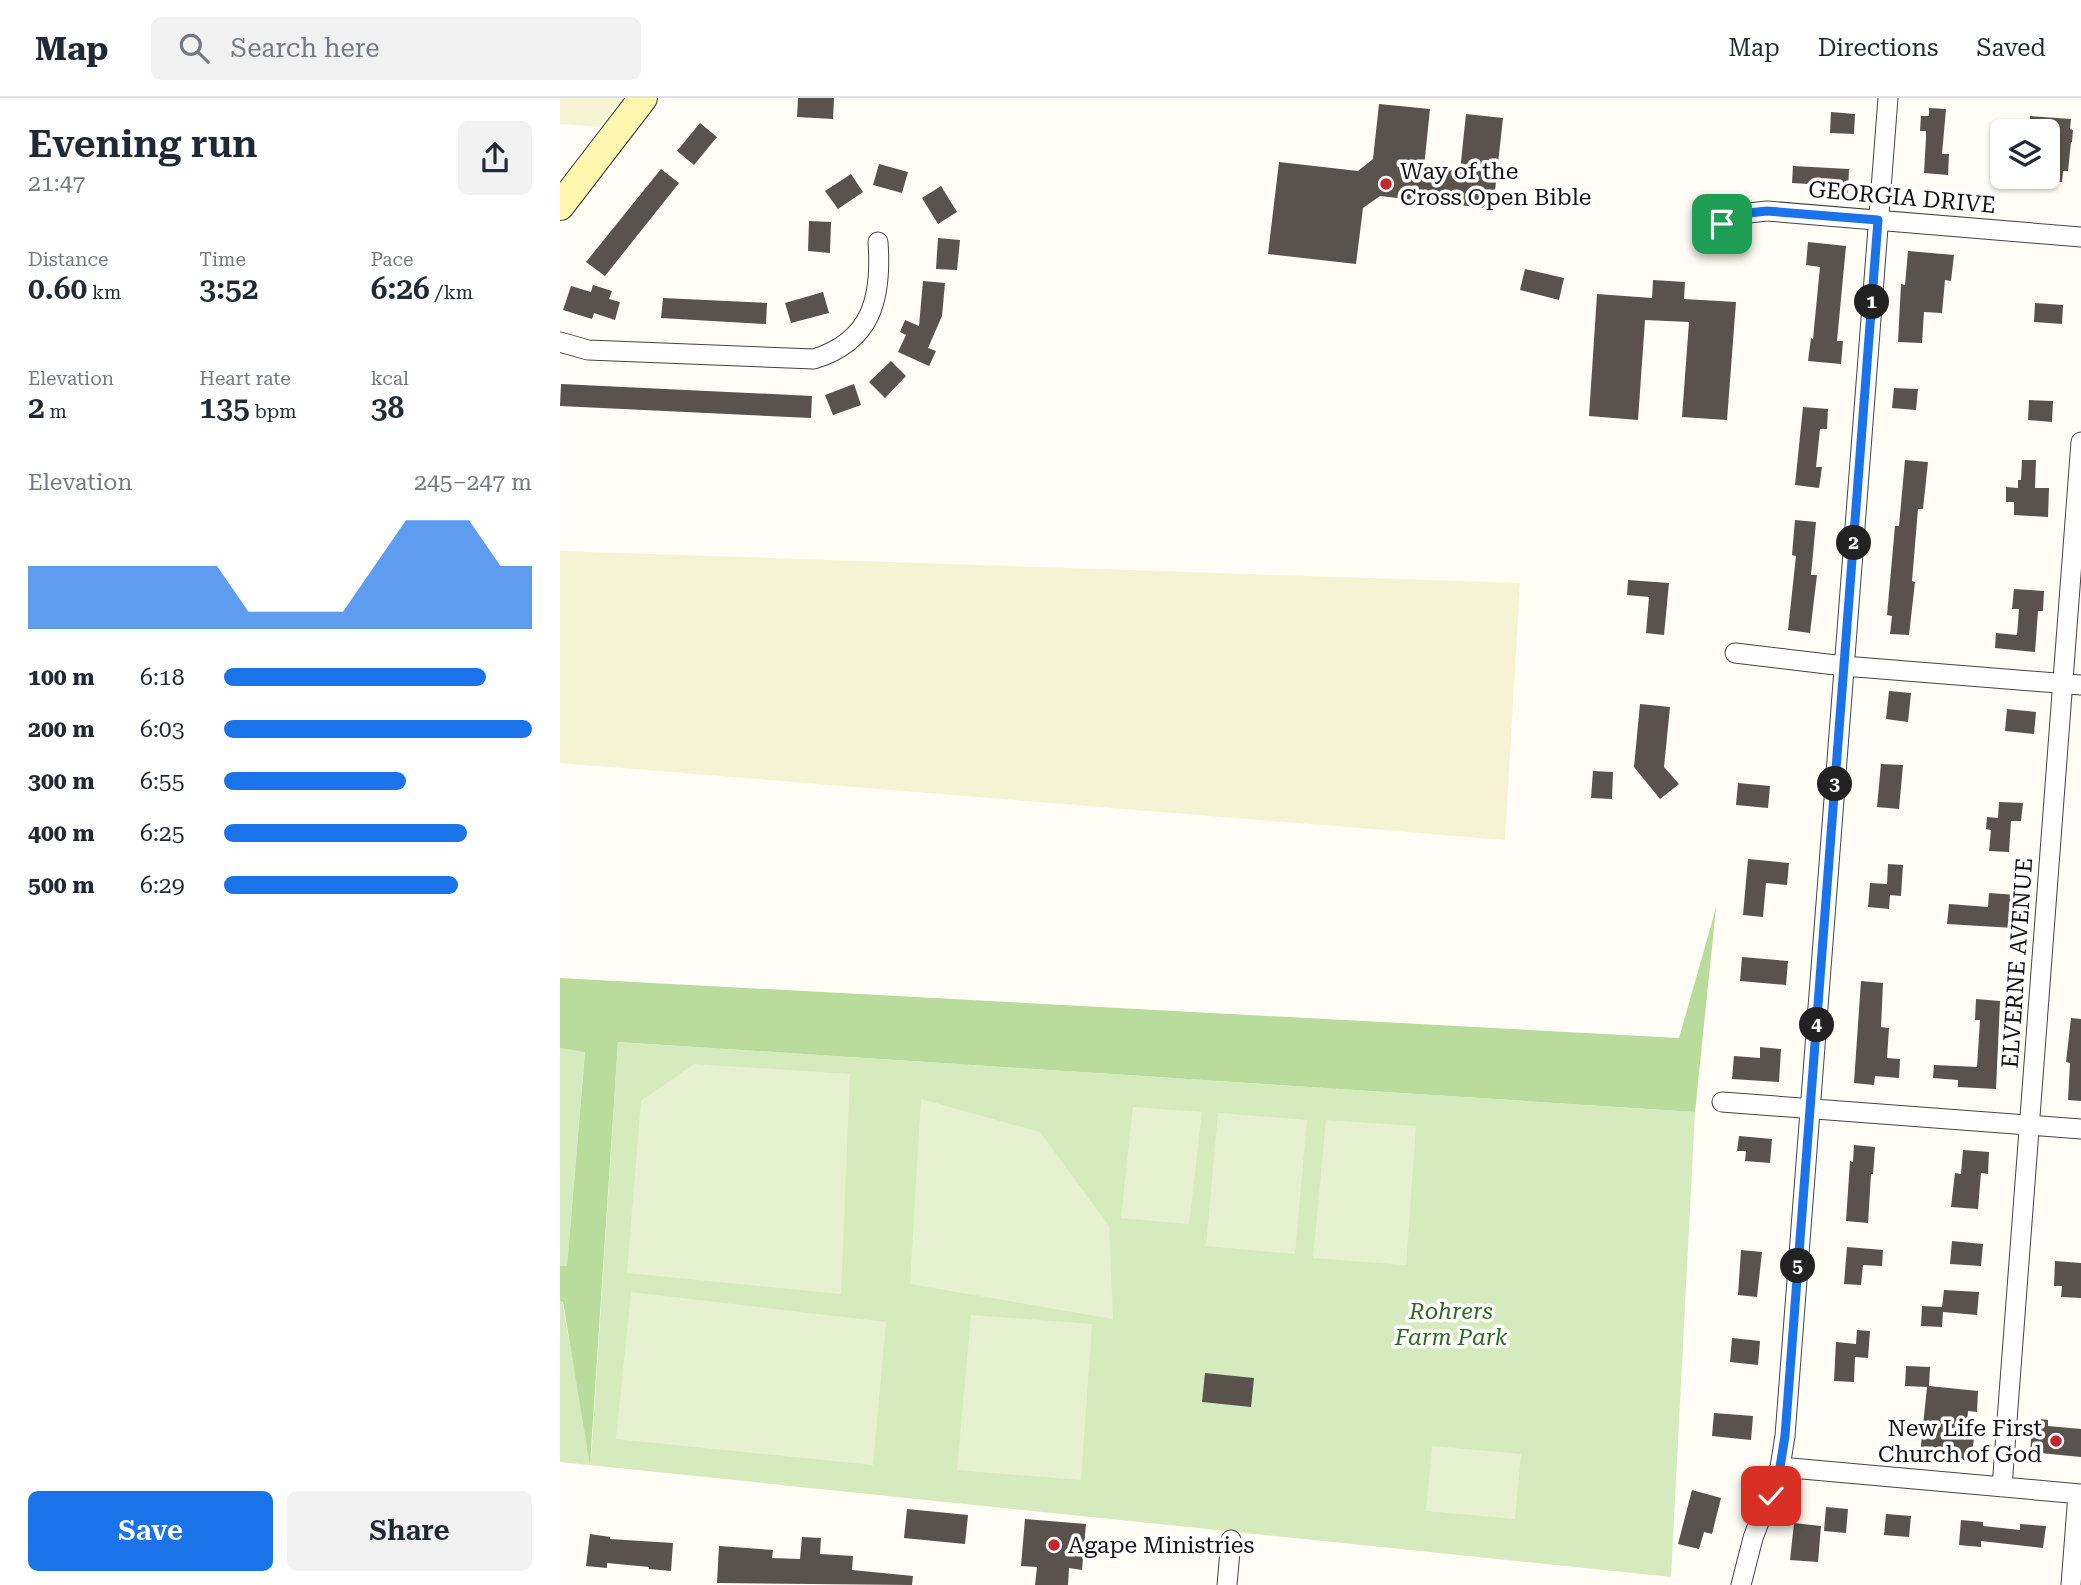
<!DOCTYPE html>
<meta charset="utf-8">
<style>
body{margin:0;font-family:"Roboto Serif",serif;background:#f2f2f3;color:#1f2937;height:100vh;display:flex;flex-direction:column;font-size:26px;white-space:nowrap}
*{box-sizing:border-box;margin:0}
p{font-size:23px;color:#747a83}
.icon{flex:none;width:38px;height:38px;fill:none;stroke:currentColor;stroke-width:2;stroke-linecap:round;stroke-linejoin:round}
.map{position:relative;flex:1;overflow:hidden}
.details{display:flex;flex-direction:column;background:#fff;width:560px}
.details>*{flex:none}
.tools{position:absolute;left:1430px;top:21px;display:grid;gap:14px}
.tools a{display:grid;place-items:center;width:70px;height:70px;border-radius:10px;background:#fff;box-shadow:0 2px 5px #0004;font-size:35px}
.pin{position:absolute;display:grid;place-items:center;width:60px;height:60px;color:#fff;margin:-30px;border-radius:14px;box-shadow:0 4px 10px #0006}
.km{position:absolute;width:35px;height:35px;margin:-18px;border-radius:50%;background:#222;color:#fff;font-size:19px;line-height:35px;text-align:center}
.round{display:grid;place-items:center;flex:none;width:74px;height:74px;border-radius:10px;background:#f2f2f3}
.head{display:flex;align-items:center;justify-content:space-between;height:119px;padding:0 28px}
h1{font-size:38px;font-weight:600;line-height:52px}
.figures{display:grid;grid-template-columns:repeat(3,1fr);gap:10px;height:119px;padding:7px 28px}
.figures div{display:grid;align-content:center}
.figures b{font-size:30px;font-weight:600}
.figures small{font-size:19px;font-weight:400}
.figures p{font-size:19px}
.chart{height:196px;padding:14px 28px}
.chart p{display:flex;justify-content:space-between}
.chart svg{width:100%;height:126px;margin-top:7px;fill:#1a73e8;opacity:.7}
.primary-button{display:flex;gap:14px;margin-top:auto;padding:14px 28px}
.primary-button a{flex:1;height:80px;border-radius:10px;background:#1a73e8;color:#fff;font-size:28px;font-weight:600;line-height:80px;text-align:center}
.primary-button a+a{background:#f2f2f3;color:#1f2937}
ul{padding:0 28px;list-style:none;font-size:23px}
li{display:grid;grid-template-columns:112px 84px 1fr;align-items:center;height:52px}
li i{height:18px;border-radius:9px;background:#1a73e8}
header{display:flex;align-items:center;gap:42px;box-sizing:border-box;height:98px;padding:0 35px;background:#fff;border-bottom:2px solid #e0e1e3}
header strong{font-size:33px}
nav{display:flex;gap:38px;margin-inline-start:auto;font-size:24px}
.search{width:490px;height:63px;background:#f2f2f3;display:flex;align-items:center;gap:18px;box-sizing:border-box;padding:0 24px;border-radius:10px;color:#747a83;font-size:26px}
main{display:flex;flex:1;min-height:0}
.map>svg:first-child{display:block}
</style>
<header>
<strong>Map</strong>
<div class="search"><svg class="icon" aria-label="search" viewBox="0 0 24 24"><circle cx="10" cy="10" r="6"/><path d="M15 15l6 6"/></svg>Search here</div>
<nav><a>Map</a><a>Directions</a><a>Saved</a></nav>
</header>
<main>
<section class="details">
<div class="head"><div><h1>Evening run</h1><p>21:47</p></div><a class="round"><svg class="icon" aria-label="share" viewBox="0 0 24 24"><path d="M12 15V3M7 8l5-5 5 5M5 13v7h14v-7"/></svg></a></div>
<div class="figures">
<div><p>Distance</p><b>0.60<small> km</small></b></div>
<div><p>Time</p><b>3:52</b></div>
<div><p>Pace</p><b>6:26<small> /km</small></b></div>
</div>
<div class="figures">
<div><p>Elevation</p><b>2<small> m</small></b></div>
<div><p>Heart rate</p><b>135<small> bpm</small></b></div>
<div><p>kcal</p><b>38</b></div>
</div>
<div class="chart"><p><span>Elevation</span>245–247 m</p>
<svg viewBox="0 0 160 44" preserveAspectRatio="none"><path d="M0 44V22L10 22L20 22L30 22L40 22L50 22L60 22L70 38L80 38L90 38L100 38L110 22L120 6L130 6L140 6L150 22L160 22V44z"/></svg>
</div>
<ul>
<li><b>100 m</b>6:18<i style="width:85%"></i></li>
<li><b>200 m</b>6:03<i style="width:100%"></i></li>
<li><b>300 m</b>6:55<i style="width:59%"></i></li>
<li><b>400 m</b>6:25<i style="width:79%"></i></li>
<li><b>500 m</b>6:29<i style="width:76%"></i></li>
</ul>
<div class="primary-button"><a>Save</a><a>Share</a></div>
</section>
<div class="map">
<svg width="1521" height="1487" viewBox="0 0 1521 1487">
<rect width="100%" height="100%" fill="#fffdf5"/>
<path fill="#f6f3d4" d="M0,0H62L40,29L0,26Z
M0,453L960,485L945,742L0,665Z"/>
<path fill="#d5ebbd" d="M58,944L1135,1014L1111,1479L0,1364V1203H2L31,1362Z
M0,950L25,953L7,1168H0Z"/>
<path fill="#b9dc9c" d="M1156,810L1135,1014L58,944L30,1367L3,1204L0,1203V1168H7L25,954L0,950V880L1119,940Z"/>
<path fill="#e6f2cf" d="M134,966L290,976L281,1196L67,1175L81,1003Z
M361,1001L480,1034L549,1128L553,1221L350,1186Z
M573,1009L642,1014L629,1126L561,1120Z
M658,1015L747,1022L735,1156L646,1148Z
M766,1022L856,1028L846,1167L753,1160Z
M71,1194L326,1224L313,1367L56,1341Z
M411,1217L532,1226L521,1382L397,1372Z
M872,1348L961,1356L955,1421L866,1413Z"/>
<path fill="#5a524d" d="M238,0H274L273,21L237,19Z
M819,6L870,11L864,69L900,73L906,16L943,20L933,111L820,98L803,110L796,166L708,156L719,64L798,73L813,61Z
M1369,10L1386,11L1382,56H1389L1388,77L1364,75L1366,40V33H1360L1361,18H1369Z
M1271,14L1295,16L1294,36L1270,35Z
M1470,18L1511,21L1510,31L1513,32L1512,44H1511L1508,73H1503L1502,84L1488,83V33H1469Z
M140,25L157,39L134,67L117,53Z
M319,66L348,74L342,95L313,87Z
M1233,68L1289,71L1288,95L1264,93L1265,87L1232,85Z
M101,71L119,85L45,178L26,164Z
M291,76L303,94L278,111L265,93Z
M381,88L397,114L378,126L362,100Z
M249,123L271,124L270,155L248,153Z
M378,140L400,142L397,172L376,171Z
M1248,144L1286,148L1277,243H1283L1281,266L1248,263L1251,240L1253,241L1260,169L1246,167Z
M1348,153L1394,157L1391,183L1385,182L1382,215L1364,214L1362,245L1338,244L1341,186L1345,187Z
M965,171L1004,180L999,202L960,192Z
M1093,182L1125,184L1124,201L1176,204L1167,322L1122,319L1129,224L1085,222L1078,322L1029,318L1037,196L1092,200Z
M363,183L385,185L382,218L368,250L376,253L369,268L338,254L346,237L340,234L345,222L359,228Z
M33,187L52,193L49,201L60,204L55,222L34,215L32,221L3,212L11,188L31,194Z
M263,194L269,215L231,225L225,205Z
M103,200L207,205L206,226L101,220Z
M1475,205L1503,207L1502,226L1474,224Z
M331,263L346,278L325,300L309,284Z
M1,286L252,298L251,320L0,308Z
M294,286L301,307L273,317L265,297Z
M1334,290L1358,291L1356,312L1332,310Z
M1469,302L1493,303L1492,324L1468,322Z
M1243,309L1268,311L1267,331H1260L1256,369H1262L1259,390L1235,387Z
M1345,362L1368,364L1363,411H1358L1352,483L1355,484L1349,537L1330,536L1332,518L1327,517L1335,428H1339Z
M1462,362H1476L1475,390H1489L1488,419L1454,417V404H1446V389L1458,390V382H1461Z
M1235,422L1256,424L1251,477H1257L1250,535L1228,532L1236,458L1232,457Z
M1068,482L1109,485L1104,537L1086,535L1089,499L1067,497Z
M1454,491L1484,493L1483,513H1478L1475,554L1435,550L1436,535L1457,537L1459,511H1452Z
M1329,593L1351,595L1348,624L1326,621Z
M1080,606L1110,609L1104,669L1119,686L1100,701L1074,669Z
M1447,611L1476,614L1474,636L1445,633Z
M1321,666L1343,667L1339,711L1317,709Z
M1033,673L1053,674L1052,701L1031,700Z
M1178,685L1210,688L1208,710L1176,707Z
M1439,704L1463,705L1461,723H1451L1449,754L1429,753L1431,732L1426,731L1427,719L1438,720Z
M1188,761L1229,765L1227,787L1206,785L1203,819L1183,817Z
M1328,766L1343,767L1341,798L1330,797L1329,811L1308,809L1310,785L1327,786Z
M1429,795L1457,797L1454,830L1387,826L1389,806L1428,809Z
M1182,859L1228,863L1226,887L1180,883Z
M1301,883L1323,885L1321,929L1329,930L1327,960L1340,961L1339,980L1315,978L1314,987L1294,985Z
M1416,901L1440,903L1436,991L1398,989V982L1373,980L1374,967L1417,969L1420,922H1415Z
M1511,920L1521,921V1003L1508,1002L1510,965L1506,964Z
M1200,949L1221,951L1219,984L1172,981L1174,958L1200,960Z
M1179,1038L1212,1041L1210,1065L1185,1063L1186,1053H1177Z
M1294,1047L1315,1049L1313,1076H1311L1308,1125L1286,1123L1290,1063L1293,1064Z
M1403,1052L1429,1054L1428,1076L1421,1075L1418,1111L1391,1109L1395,1075L1401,1076Z
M1392,1143L1423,1146L1421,1168L1390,1166Z
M1287,1149L1323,1152L1322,1168L1303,1167L1301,1187L1284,1186Z
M1181,1152L1202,1154L1197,1199L1178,1197Z
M1495,1163L1521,1165V1200L1501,1199L1502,1188H1494Z
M1384,1192L1419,1194L1417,1217L1383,1214L1382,1229L1361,1228L1362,1208L1382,1209Z
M1297,1232L1310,1233L1308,1260L1295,1259L1294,1284L1274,1283L1276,1244L1296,1246Z
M1172,1240L1200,1243L1198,1267L1170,1264Z
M1346,1268L1370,1269L1369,1288L1418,1293L1417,1314L1408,1313L1406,1339L1414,1340L1411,1363L1360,1357L1367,1289L1345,1288Z
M645,1275L694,1280L691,1309L642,1304Z
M1154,1315L1193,1318L1191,1342L1152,1338Z
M1473,1320L1488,1322V1328L1521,1331V1359L1470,1354Z
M1132,1392L1161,1400L1152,1436L1144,1434L1139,1451L1118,1446Z
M1266,1409L1288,1411L1286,1435L1264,1433Z
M347,1411L408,1417L405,1446L344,1440Z
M1326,1416L1351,1418L1349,1439L1324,1437Z
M465,1421L526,1426L522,1472L509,1470L508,1487H475L477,1469L461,1468Z
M1401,1422L1423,1424V1428L1460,1432V1426L1486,1428L1483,1450L1421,1443V1449L1399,1447Z
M1234,1425L1261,1428L1258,1464L1230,1462Z
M30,1436L50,1439V1441L113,1445L111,1473L89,1471V1469L47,1465V1470L26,1468Z
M242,1439L261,1440L260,1456L293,1458L292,1472L353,1478L352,1487L157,1485L159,1448L213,1452L212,1460L240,1461Z"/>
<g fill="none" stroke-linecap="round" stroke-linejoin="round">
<defs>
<path id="street" d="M1162,126L1180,116L1207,113L1521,139
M0,244L28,252L254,261C312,243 322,200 318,144
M1175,555L1284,568L1521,587
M1162,1004L1521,1031
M1220,1369L1521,1396
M1442,1389L1521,344
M667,1487L671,1442
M1181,1487L1193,1440L1220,1369L1225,1338L1328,0
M1511,1487L1518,1396"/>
<path id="secondary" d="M0,108L83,0"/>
</defs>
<use href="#street" stroke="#444" stroke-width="21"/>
<use href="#secondary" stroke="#333" stroke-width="30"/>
<use href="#street" stroke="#fff" stroke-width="19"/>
<use href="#secondary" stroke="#fff6b0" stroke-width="28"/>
</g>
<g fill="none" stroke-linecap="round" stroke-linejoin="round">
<defs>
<path id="route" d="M1162,126L1180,116L1207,113L1318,122L1225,1338L1220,1369L1211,1398"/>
</defs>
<use href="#route" stroke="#fff" stroke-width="14"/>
<use href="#route" stroke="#1a73e8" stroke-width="9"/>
</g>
<g fill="#c4262e" stroke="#fff" stroke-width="2.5">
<circle cx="826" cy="86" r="7"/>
<circle cx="1496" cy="1343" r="7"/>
<circle cx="494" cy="1447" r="7"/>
</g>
<g text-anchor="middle" stroke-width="7" stroke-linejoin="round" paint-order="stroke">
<g font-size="23" fill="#111" stroke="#fff" text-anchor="start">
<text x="840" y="81">Way of the<tspan x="840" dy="26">Cross Open Bible</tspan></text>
<text x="1482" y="1338" text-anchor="end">New Life First<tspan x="1482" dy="26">Church of God</tspan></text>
<text x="508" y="1455">Agape Ministries</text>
</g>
<g font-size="23" fill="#111" stroke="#fff">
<text transform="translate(1342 99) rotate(5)" y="8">GEORGIA DRIVE</text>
<text transform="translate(1457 865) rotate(-86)" y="8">ELVERNE AVENUE</text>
</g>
<g font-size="23" font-style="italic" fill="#2f6b1f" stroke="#fff">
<text x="891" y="1221">Rohrers<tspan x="891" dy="26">Farm Park</tspan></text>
</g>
</g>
</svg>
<div class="tools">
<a><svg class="icon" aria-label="layers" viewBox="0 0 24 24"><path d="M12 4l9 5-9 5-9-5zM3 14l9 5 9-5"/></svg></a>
</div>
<div class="pin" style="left:1162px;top:126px;background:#1e9e55"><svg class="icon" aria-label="arrive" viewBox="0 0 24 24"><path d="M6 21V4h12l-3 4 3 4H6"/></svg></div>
<div class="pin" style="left:1211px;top:1398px;background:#d93025"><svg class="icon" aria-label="check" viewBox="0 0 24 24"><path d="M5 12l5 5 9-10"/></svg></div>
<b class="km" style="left:1312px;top:204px">1</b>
<b class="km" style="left:1294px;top:445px">2</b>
<b class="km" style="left:1275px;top:686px">3</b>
<b class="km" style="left:1257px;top:927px">4</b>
<b class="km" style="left:1238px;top:1168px">5</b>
</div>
</main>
